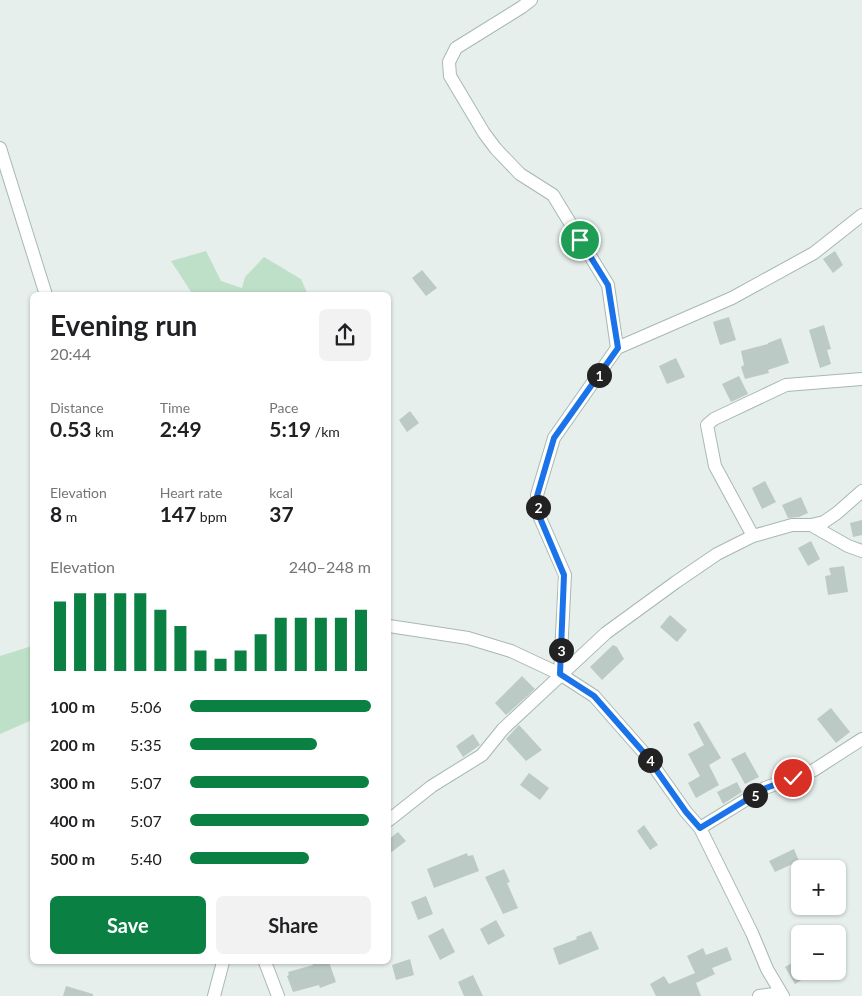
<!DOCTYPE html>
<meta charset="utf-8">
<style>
body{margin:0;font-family:Lato,sans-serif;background:#f2f2f2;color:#202124;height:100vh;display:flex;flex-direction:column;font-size:19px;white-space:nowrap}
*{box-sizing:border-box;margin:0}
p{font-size:16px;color:#757577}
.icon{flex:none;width:28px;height:28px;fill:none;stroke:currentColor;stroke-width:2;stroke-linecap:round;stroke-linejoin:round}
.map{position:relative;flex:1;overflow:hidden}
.side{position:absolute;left:30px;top:292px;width:361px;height:672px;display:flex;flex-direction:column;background:#fff;border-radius:8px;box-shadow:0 1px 4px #0004}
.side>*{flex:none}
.controls{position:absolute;left:791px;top:860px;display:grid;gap:10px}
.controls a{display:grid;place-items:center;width:55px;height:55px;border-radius:8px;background:#fff;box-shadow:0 1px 4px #0004;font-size:25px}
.pin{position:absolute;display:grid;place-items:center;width:42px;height:42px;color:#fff;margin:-21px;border:2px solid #fff;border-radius:50%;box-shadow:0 1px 5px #0007}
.km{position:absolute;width:25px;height:25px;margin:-12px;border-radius:50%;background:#222;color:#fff;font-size:14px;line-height:25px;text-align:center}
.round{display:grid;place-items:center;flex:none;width:52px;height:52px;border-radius:8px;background:#f2f2f2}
.summary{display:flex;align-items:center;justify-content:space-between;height:85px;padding:0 20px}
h1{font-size:28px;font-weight:700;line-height:38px}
.stats{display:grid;grid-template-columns:repeat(3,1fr);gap:8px;height:85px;padding:5px 20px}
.stats div{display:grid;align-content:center}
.stats b{font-size:21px;font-weight:700}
.stats small{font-size:14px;font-weight:400}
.stats p{font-size:14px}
.chart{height:140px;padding:10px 20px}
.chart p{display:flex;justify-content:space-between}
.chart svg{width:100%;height:90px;margin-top:5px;stroke:#0b8043;stroke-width:6}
.button{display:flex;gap:10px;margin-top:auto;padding:10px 20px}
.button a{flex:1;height:58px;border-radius:8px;background:#0b8043;color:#fff;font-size:20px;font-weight:700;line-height:58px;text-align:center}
.button a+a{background:#f2f2f2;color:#202124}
ul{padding:0 20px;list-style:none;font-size:16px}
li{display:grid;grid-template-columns:80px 60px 1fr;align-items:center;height:38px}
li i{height:12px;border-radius:6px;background:#0b8043}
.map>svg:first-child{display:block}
</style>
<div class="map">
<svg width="862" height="996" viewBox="0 0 862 996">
<rect width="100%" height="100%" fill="#e6efeb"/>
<path fill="#bfe0c8" d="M206,251L221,281L242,288L245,277L264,257L301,279L308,295H193L171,261Z
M32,646V720L0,734V656Z"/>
<path fill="#bbcac4" d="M835,251L843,265L833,273L823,259Z
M422,270L437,288L426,296L412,278Z
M729,317L736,340L720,345L713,322Z
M824,325L831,349L827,350L831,364L820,368L809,330Z
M781,338L789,363L768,370L769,373L745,379L741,367L744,365L741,351L768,344V343Z
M676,358L685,377L667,384L659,366Z
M739,376L748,394L731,402L722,384Z
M410,411L419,423L407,432L399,420Z
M765,481L776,502L762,509L752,488Z
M801,497L808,513L799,517L788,518L782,505Z
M862,520V535L853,537L850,523Z
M811,541L820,559L808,566L798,548Z
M844,566L848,592L828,595L825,576L831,575L829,568Z
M670,615L687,630L677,642L660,627Z
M613,645L617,647L624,659L602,680L590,667Z
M522,676L535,689L506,715L495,703Z
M831,708L850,732L836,743L817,719Z
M699,721L721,758L709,765L719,785L696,798L688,783L700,776L688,754L704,745L693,724Z
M519,725L542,750L526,761L506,739Z
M473,734L480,745L463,757L456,746Z
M745,752L759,777L745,784L731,759Z
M529,773L549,788L540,800L520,785Z
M737,782L742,792L723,804L717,792Z
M644,825L658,845L650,850L637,831Z
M398,832L406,841L389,854V839Z
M794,849L799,861L775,872L769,861Z
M467,853L468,856L473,855L479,871L434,888L427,869Z
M504,869L510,882L507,883L518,908L503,914L485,877Z
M426,896L433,914L418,920L411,902Z
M496,920L505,936L488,945L480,929Z
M443,928L455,952L440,960L428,936Z
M591,931L599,949L559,965L553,948L577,939L576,937Z
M727,947L732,960L712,968L715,974L696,983L701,996H656L650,984L664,976L669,984L695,973L687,956L703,948L706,955Z
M800,958V971H816L795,984L785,967Z
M410,959L414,975L396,980L392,965Z
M312,962H329L336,982L320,988L319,985L293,992L287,976L289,975L288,972L313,965Z
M473,975L483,996H464L458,982Z
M66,986L93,994V996H63Z"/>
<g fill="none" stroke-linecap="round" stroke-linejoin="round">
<defs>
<path id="minor" d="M531,0L522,7L456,48L449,62L450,76L484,133L496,149L520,174L553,195L608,285L617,348
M0,148L46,295
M811,525L848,546L862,551
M753,536L715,466L707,425L714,419L786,385L862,379
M389,626L468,638L511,651L560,674L594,696L645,754L686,812L700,828L752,933L767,969L783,996
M560,674L565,575L540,518L537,495L554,438L617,348L732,298L814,253L862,215
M389,820L432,786L482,755L503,729L606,633L676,582L717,554L753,536L792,525H811L824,522L837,513L862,491
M700,828L765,788L814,770L862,739
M265,962L278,996
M214,996L223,962
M759,996L781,993"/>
</defs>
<use href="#minor" stroke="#a8b8b2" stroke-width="14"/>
<use href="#minor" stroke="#fff" stroke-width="12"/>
</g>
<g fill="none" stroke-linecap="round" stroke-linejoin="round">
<defs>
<path id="route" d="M580,240L608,285L618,348L554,438L537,496L540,518L564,575L560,674L594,696L645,754L686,812L700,828L766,788L793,778"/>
</defs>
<use href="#route" stroke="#fff" stroke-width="10"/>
<use href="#route" stroke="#1a73e8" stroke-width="6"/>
</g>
</svg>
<div class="controls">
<a>+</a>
<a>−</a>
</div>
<div class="pin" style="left:580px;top:240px;background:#1e9e55"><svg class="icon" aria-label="arrive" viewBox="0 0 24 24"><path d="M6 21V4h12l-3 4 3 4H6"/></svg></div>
<div class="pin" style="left:793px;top:778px;background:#d93025"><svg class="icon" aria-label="check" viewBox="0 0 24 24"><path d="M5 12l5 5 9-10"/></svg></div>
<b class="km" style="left:599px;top:375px">1</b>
<b class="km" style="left:538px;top:507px">2</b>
<b class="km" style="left:561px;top:650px">3</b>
<b class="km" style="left:650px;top:760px">4</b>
<b class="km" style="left:755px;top:795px">5</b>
<section class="side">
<div class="summary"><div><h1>Evening run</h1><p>20:44</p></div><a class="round"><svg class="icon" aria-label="share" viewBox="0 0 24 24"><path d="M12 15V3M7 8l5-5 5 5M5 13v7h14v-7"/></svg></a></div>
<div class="stats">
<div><p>Distance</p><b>0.53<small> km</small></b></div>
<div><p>Time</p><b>2:49</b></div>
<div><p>Pace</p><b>5:19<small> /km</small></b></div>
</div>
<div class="stats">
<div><p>Elevation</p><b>8<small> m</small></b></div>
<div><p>Heart rate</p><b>147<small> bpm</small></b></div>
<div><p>kcal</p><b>37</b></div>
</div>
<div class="chart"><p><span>Elevation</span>240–248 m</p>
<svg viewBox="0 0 160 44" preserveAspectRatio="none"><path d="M5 44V10M15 44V6M25 44V6M35 44V6M45 44V6M55 44V14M65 44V22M75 44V34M85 44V38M95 44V34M105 44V26M115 44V18M125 44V18M135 44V18M145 44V18M155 44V14"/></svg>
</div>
<ul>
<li><b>100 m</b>5:06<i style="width:100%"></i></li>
<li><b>200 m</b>5:35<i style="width:70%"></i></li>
<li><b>300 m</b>5:07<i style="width:99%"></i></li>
<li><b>400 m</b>5:07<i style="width:99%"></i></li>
<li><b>500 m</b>5:40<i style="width:66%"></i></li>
</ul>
<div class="button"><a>Save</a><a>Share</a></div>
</section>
</div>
